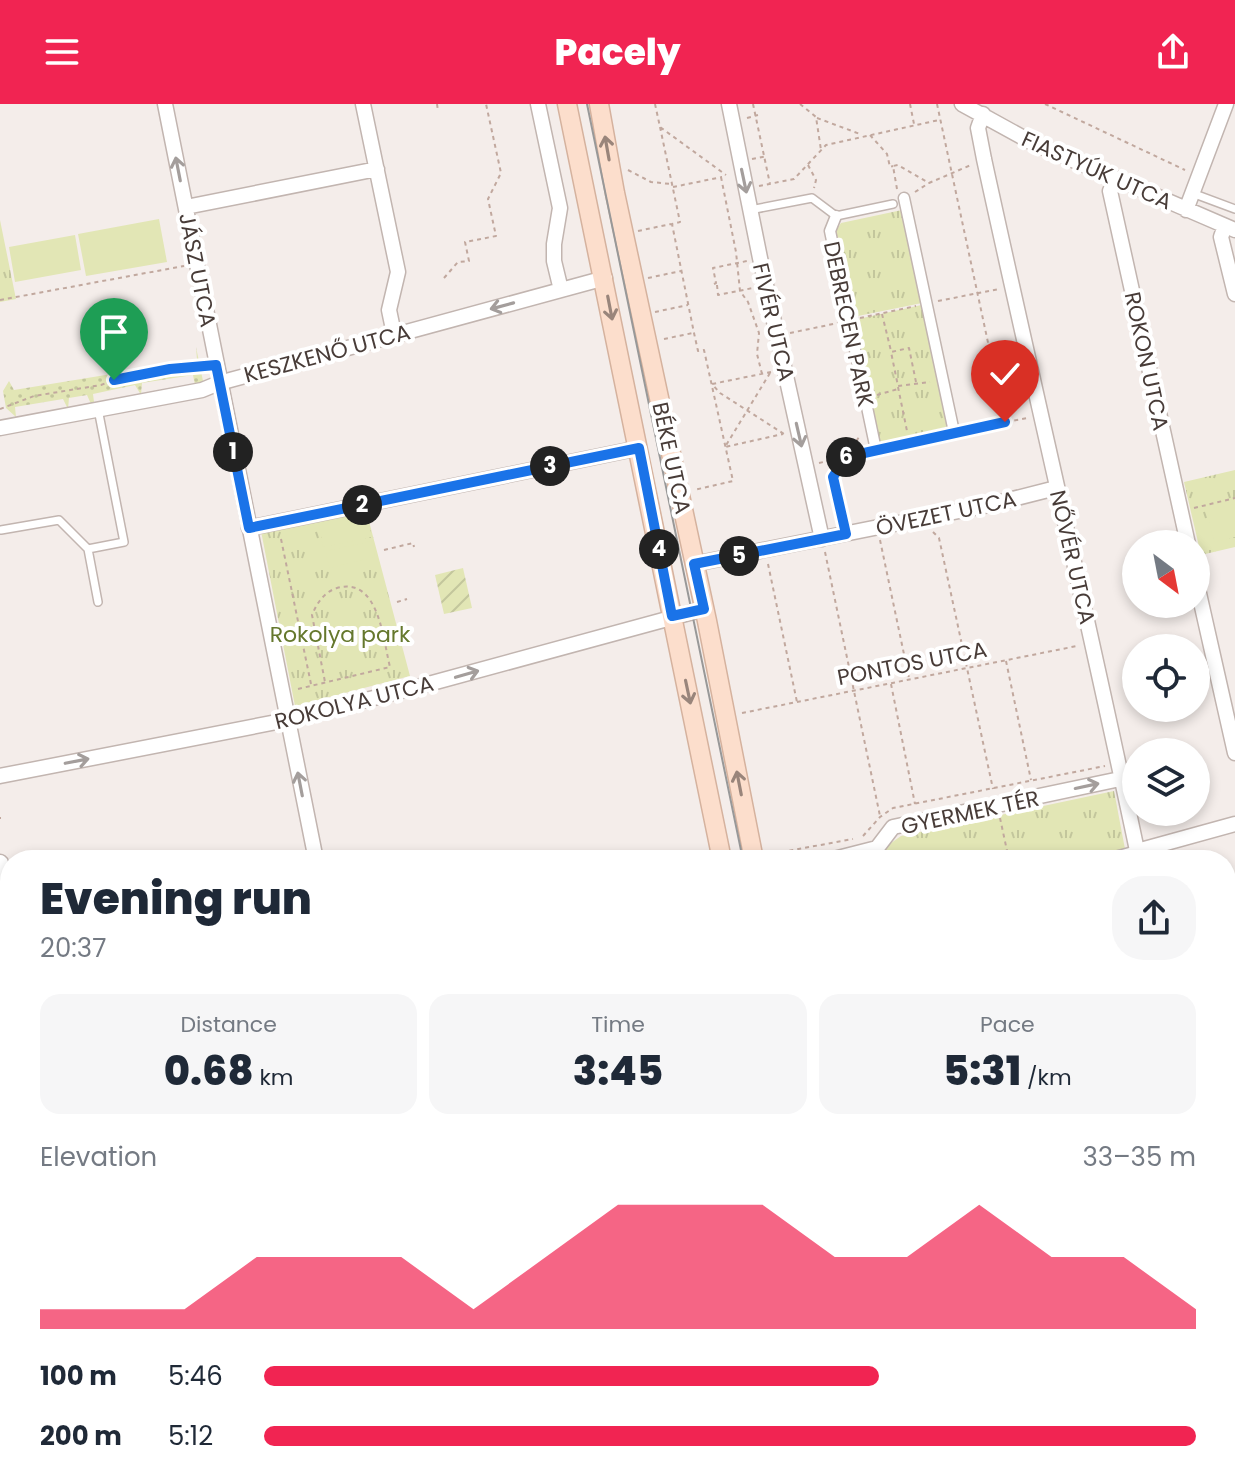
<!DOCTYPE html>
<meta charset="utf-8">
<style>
body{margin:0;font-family:Poppins,sans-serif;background:#f6f6f7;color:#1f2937;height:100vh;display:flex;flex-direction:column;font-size:30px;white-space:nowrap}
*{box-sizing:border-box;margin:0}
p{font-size:26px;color:#747a83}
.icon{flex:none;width:44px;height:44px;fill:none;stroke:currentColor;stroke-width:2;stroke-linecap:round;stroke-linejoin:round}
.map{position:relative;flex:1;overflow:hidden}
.sheet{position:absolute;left:0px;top:746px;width:1236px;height:634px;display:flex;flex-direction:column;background:#fff;border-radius:32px 32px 0 0;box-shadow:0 4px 12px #0003}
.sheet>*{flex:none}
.needle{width:52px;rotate:148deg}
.controls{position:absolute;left:1122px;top:426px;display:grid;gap:16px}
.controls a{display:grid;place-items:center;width:88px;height:88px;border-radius:50%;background:#fff;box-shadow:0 4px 12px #0003;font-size:40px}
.pin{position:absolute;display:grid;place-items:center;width:68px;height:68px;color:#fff;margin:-82px -34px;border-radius:50% 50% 50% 0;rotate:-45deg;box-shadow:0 0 8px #0007}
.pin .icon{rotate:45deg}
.km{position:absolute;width:40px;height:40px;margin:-20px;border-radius:50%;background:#222;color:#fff;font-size:22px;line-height:40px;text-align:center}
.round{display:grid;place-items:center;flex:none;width:84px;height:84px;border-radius:32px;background:#f6f6f7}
.summary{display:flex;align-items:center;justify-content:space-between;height:136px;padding:0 40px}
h1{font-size:44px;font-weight:800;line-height:60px}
.metrics{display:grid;grid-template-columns:repeat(3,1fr);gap:12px;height:136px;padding:8px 40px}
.metrics div{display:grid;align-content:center;border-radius:20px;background:#f6f6f7;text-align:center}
.metrics b{font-size:40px;font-weight:800}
.metrics small{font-size:22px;font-weight:400}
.metrics p{font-size:22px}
.chart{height:224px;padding:16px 40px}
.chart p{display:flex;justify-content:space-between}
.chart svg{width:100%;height:144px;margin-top:8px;fill:#f12452;opacity:.7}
ul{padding:0 40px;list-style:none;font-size:26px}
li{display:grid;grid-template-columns:128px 96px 1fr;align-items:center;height:60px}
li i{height:20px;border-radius:10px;background:#f12452}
header{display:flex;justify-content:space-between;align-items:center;height:104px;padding:0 40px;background:#f12452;color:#fff;font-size:36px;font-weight:800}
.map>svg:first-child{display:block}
</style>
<header><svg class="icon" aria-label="menu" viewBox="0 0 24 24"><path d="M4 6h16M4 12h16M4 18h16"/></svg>Pacely<svg class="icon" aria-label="share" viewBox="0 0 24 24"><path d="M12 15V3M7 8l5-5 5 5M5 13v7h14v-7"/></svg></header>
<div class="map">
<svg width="1235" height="1379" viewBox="0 0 1235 1379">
<defs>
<pattern id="grass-dots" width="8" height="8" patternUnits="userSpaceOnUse" patternTransform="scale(2)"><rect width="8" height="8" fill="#e2e6b5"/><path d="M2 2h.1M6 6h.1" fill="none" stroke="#c3c69c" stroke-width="1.8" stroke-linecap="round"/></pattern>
<pattern id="park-tufts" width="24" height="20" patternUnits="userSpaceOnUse" patternTransform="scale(2)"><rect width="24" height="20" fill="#e2e6b5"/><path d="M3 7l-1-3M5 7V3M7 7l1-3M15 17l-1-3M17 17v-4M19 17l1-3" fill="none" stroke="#c3c69c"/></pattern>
<pattern id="garden-furrows" width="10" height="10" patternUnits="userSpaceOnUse" patternTransform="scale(2)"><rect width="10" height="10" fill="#e2e6b5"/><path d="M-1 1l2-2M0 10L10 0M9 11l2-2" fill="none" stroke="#c3c69c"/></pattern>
</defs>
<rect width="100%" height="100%" fill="#f4edea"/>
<path fill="url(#grass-dots)" d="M196,243L203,277L195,281L193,271L142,279L141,291L135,281L93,290L94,298L91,300L87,291L69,294L68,305L63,295L15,303L16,313L6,304L3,287L9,277L14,286L197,256Z"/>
<path fill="url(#park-tufts)" d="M902,106L922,199L853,213L835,128L841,119Z
M0,116L16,195L0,198Z
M926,200L954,328L876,346L849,217Z
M1235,366V443L1201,451L1184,378Z
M366,406L410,572L295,602L261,427Z
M1114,687L1125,745L1081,756H867L901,732Z"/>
<path fill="url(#garden-furrows)" d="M463,464L472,504L444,510L435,471Z"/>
<path fill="#e2e6b5" d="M159,115L167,158L86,172L78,130Z
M75,131L81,166L15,178L9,143Z
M1235,400V433L1214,438L1207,406Z
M366,406L372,433L323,443L318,416Z
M372,437L375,453L329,464L326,447Z"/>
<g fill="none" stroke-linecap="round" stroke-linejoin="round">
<defs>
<path id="service" d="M1192,89L1235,105
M750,106L812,94L836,112L893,100
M1,426L59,416L88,445
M98,498L88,445L124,438L98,305
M304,1370L306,1379
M389,1370L391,1379"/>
<path id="pedestrian" d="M836,112L830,127L876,346L954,328L904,94
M1104,756L1137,747"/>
<path id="minor" d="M165,0L316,756
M363,0L398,168L389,206L394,230
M538,0L560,104L554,140V157L561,186
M729,0L760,154L822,435
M962,0L1031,38L1235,126
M983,10L978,24L984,55C1035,289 1090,522 1139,756
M1116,75L1110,87L1188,440
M186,103L377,65
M1186,106L1226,0
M1225,122L1221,133L1235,190
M0,324L202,286L219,279L605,174
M249,424L639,344
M694,460L989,401L1056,384
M1196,476L1235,649
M0,672L287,616L421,582L704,505
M1137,747L1235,720
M830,756L877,744L893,723L1120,675
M0,1022L10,1020
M1226,1131L1235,1169
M1226,1251L1235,1249
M0,1307L10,1305
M436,1370L438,1379
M822,1370L824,1379
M906,1370L908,1379
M1005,1370L1007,1379
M1137,1370L1138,1379
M760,1379L792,1370"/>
<path id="tertiary" d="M0,759L10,812
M0,848L10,901
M96,1370L98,1379
M113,1370L114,1379"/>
<path id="secondary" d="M567,0L722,756
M599,0L615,89L707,517L754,756
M848,1370L850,1379
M882,1370L884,1379"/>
</defs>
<use href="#service" stroke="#c2b5b0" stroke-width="10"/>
<use href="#pedestrian" stroke="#c2b5b0" stroke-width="13"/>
<use href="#minor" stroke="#c2b5b0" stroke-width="17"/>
<use href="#tertiary" stroke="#c2b5b0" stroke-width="19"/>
<use href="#secondary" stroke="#d5b29e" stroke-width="21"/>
<path stroke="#c1a89e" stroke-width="2" stroke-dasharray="4 4" stroke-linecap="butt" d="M437,0L438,7
M655,0L660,23L726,71
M753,0L770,80
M800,0L816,13L821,46
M910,0L914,20
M937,0L1005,318
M1045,0L1185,66
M747,14L758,11
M817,14L860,30
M660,23L680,118L672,120L694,229L698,247L704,246L733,377L694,386
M870,31L887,50L890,63L893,62
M752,55L767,52
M808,61L816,76L814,84
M628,66L651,78L671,80
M721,73L736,148L740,187L748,198L759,229L757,250L762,270
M759,82L794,75L826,41L939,16
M673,83L722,73
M897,85L893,62L898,61L929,79L971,61
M915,88L929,79
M638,127L671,120
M444,174L458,158L469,157L465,138L496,132L488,95L501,69L486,0
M648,174L681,167
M714,180L716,179L713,164L747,157
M717,181L718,191L753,184
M0,196L184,162
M938,197L999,185
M655,208L688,201
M882,210L891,247
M860,214L916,202
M790,229L838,219
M664,235L693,229
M771,268L712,280L720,289L784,330
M770,269L725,343L783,330
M997,277L1019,272
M916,278L909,244L891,248L898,282L930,278
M898,283L907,327
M877,291L898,285
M0,305L34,292L101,281L114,276L170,265L203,263
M967,325L1028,314
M819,359L864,349
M1194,404L1235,394
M843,417L833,373L859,333
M933,428L939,434L993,685
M281,435L311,580
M880,436L909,574
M384,446L413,439L414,443
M825,448L880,712
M768,460L797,598
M397,498L407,495
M1006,557L1031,676
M891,580L915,700
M298,585L390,563C383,536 379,472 337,484C324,488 317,499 312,511L325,578
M742,609L1077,542
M0,714H1
M1000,714L1009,756
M863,732L880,713L893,704L1105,662
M779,756L782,748L853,735
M1226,1207L1235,1205"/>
<use href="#service" stroke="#fff" stroke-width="7"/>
<use href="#pedestrian" stroke="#fff" stroke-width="10"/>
<use href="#minor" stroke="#fff" stroke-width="14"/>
<use href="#tertiary" stroke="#fff" stroke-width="16"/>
<use href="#secondary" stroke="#fcdecc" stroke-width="18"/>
<path stroke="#989898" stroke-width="2" d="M587,0L743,756
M867,1370L869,1379"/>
</g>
<defs><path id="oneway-shaft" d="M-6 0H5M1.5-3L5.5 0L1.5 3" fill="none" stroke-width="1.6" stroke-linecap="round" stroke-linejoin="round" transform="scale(2)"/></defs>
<g stroke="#99857b">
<use href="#oneway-shaft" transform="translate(607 44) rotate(-100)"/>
<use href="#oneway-shaft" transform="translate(610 204) rotate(79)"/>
<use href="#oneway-shaft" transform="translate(688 588) rotate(78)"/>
<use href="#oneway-shaft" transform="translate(739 679) rotate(-101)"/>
</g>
<g stroke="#a49e9c">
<use href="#oneway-shaft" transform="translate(178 65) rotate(-101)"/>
<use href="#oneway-shaft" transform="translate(744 77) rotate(78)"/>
<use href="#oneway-shaft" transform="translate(502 202) rotate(165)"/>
<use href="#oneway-shaft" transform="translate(799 331) rotate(77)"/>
<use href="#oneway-shaft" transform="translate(467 570) rotate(-16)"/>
<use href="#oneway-shaft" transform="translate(77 657) rotate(-11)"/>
<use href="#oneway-shaft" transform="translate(300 680) rotate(-101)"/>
<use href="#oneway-shaft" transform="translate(1087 682) rotate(-12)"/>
</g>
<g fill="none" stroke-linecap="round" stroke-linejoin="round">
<defs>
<path id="route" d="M114,276L170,265L216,261L249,424L639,344L672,512L704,505L694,460L846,430L833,373L846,353L1005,318"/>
</defs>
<use href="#route" stroke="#fff" stroke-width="16"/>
<use href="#route" stroke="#1a73e8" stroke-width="10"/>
</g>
<g text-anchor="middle" stroke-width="8" stroke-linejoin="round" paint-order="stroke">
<g font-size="22" fill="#483c38" stroke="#fff">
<text transform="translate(1097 66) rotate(24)" y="8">FIASTYÚK UTCA</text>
<text transform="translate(198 166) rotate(79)" y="8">JÁSZ UTCA</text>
<text transform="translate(774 218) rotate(77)" y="8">FIVÉR UTCA</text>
<text transform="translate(849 220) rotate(78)" y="8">DEBRECEN PARK</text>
<text transform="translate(327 249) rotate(-15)" y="8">KESZKENŐ UTCA</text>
<text transform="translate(1147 257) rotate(78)" y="8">ROKON UTCA</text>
<text transform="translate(672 354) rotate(78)" y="8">BÉKE UTCA</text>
<text transform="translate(946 409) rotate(-12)" y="8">ÖVEZET UTCA</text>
<text transform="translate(1073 453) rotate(77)" y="8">NŐVÉR UTCA</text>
<text transform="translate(912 559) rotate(-11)" y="8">PONTOS UTCA</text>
<text transform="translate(354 598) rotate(-14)" y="8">ROKOLYA UTCA</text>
<text transform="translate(970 708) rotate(-12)" y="8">GYERMEK TÉR</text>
</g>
<g font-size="22" fill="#65782d" stroke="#fff">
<text x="340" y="538">Rokolya park</text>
</g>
</g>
</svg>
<div class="controls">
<a><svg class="needle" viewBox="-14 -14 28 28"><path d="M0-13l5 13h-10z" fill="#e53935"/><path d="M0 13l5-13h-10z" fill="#747a83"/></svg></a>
<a><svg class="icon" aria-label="locate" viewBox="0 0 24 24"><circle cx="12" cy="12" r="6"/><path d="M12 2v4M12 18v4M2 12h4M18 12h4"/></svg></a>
<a><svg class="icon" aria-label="layers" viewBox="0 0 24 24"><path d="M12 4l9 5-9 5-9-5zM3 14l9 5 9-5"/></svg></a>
</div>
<div class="pin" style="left:114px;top:276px;background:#1e9e55"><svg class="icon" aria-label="arrive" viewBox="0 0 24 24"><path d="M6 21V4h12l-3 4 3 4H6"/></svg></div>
<div class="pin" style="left:1005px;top:318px;background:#d93025"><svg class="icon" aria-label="check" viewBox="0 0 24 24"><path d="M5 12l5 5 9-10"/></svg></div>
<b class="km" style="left:233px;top:348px">1</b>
<b class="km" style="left:362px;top:401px">2</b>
<b class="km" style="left:550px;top:362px">3</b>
<b class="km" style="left:659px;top:445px">4</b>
<b class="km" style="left:739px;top:452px">5</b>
<b class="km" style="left:846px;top:353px">6</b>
<section class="sheet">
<div class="summary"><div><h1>Evening run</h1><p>20:37</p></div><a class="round"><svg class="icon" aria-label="share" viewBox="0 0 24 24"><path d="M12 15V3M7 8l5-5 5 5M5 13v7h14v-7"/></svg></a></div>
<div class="metrics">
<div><p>Distance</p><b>0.68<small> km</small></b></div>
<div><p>Time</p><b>3:45</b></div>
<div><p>Pace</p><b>5:31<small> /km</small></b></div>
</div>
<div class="chart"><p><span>Elevation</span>33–35 m</p>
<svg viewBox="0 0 160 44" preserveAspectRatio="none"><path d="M0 44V38L10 38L20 38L30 22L40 22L50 22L60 38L70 22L80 6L90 6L100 6L110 22L120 22L130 6L140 22L150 22L160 38V44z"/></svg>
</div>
<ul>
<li><b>100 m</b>5:46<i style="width:66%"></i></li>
<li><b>200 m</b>5:12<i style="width:100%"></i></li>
</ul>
</section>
</div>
